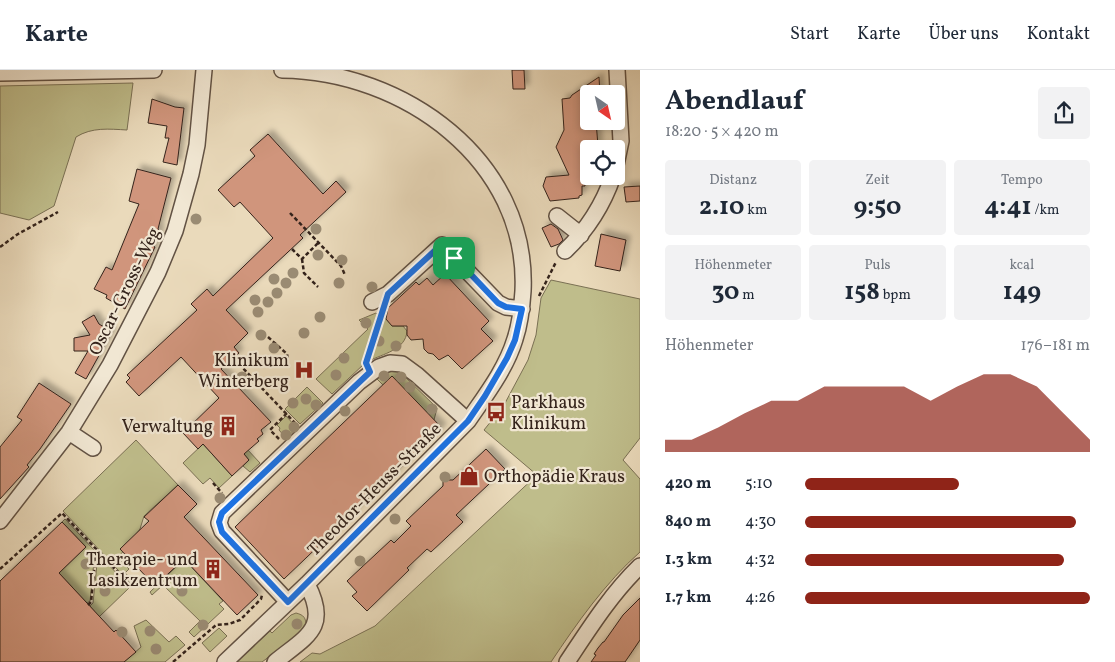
<!DOCTYPE html>
<html lang="de">
<meta charset="utf-8">
<style>
body{margin:0;font-family:Vollkorn,serif;background:#f2f2f3;color:#1f2937;height:100vh;display:flex;flex-direction:column;font-size:19px;white-space:nowrap}
*{box-sizing:border-box;margin:0}
p{font-size:16px;color:#747a83}
.icon{flex:none;width:28px;height:28px;fill:none;stroke:currentColor;stroke-width:2;stroke-linecap:round;stroke-linejoin:round}
.map{position:relative;flex:1;overflow:hidden}
.sheet{display:flex;flex-direction:column;background:#fff;width:475px}
.sheet>*{flex:none}
.needle{width:32px;rotate:146deg}
.controls{position:absolute;left:580px;top:15px;display:grid;gap:10px}
.controls a{display:grid;place-items:center;width:45px;height:45px;border-radius:5px;background:#fff;box-shadow:0 2px 8px #0003;font-size:25px}
.pin{position:absolute;display:grid;place-items:center;width:42px;height:42px;color:#fff;margin:-21px;border-radius:10px;box-shadow:0 2px 8px #0006}
.round{display:grid;place-items:center;flex:none;width:52px;height:52px;border-radius:5px;background:#f2f2f3}
.summary{display:flex;align-items:center;justify-content:space-between;height:85px;padding:0 25px}
h1{font-size:28px;font-weight:700;line-height:38px}
.metrics{display:grid;grid-template-columns:repeat(3,1fr);gap:8px;height:85px;padding:5px 25px}
.metrics div{display:grid;align-content:center;border-radius:5px;background:#f2f2f3;text-align:center}
.metrics b{font-size:25px;font-weight:700}
.metrics small{font-size:14px;font-weight:400}
.metrics p{font-size:14px}
.chart{height:140px;padding:10px 25px}
.chart p{display:flex;justify-content:space-between}
.chart svg{width:100%;height:90px;margin-top:5px;fill:#8f2418;opacity:.7}
ul{padding:0 25px;list-style:none;font-size:16px}
li{display:grid;grid-template-columns:80px 60px 1fr;align-items:center;height:38px}
li i{height:12px;border-radius:6px;background:#8f2418}
header{display:flex;align-items:center;gap:30px;box-sizing:border-box;height:70px;padding:0 25px;background:#fff;border-bottom:1px solid #e0e1e3}
header strong{font-size:24px}
nav{display:flex;gap:28px;margin-inline-start:auto;font-size:18px}
main{display:flex;flex:1;min-height:0}
.map>svg:first-child{display:block}
</style>
<header>
<strong>Karte</strong>
<nav><a>Start</a><a>Karte</a><a>Über uns</a><a>Kontakt</a></nav>
</header>
<main>
<div class="map">
<svg width="640" height="592" viewBox="0 0 640 592">
<defs>
<filter id="shadow"><feDropShadow dx="4.5" dy="-4.5" stdDeviation="2.5" flood-color="#0004"/></filter>
</defs>
<rect width="100%" height="100%" fill="#eadabb"/>
<filter id="stains"><feTurbulence type="fractalNoise" baseFrequency=".004" numOctaves="4"/><feColorMatrix values="0 0 0 0 .2 0 0 0 0 .09 0 0 0 0 .02 0 0 0 .5 -.17"/></filter>
<radialGradient id="worn" r=".72"><stop offset=".6" stop-color="#630" stop-opacity="0"/><stop offset="1" stop-color="#630" stop-opacity=".3"/></radialGradient>
<path fill="#bfbd8b" stroke="#7a7054" d="M133,13L127,60C109,59 92,57 76,67L54,136L29,150L0,143V16Z
M551,210L640,229V368L623,390L640,409V482C605,513 577,553 551,592H300L312,583L320,584L375,556L537,405L484,360L504,335L528,290L536,265L541,228Z
M388,238L386,249L392,256H403L407,261C406,280 382,284 369,291L382,250Z
M376,243L379,246L364,294L332,324L316,309L368,259L359,250Z
M390,300H398L437,338L434,350L383,315L374,306Z
M307,317L323,333L300,354L285,339Z
M286,346L297,358L286,368L279,360L280,358L277,355Z
M136,370L178,415L144,446L140,459L118,488L129,499L125,503L135,512L132,515L63,441Z
M203,374L232,406L219,418L210,408L203,414L183,393Z
M246,378L260,393L250,402L243,396L249,390L242,382Z
M65,449L95,481L90,531L87,533L59,503L86,477L62,452Z
M168,472L223,531L219,534L224,539L194,567L189,562L200,551L163,515L152,525L150,522L176,497L160,480Z
M98,484L130,517L99,547L90,536L93,533Z
M296,543C304,545 306,548 306,556L301,563L262,592H236L270,561L272,563L291,545Z
M146,550L169,572L176,566L185,575L165,592H124L141,577L134,556Z
M219,558L227,566L210,582L202,573Z"/>
<path fill="#d0957c" stroke="#35241c" filter="url(#shadow)" d="M512,0H524L525,19H513Z
M599,7L600,24H589V51H596L598,76L596,77V79H589V93L584,94L585,116H582V125L579,126V128L550,131L543,116L546,107L569,105L556,77L564,60L562,29L570,28L572,25Z
M152,29L175,37L184,38L177,95L163,92L169,68H165L167,56L148,53Z
M268,64L323,124L336,111L346,122L300,165L303,168L226,240L248,263L234,277L239,283L221,299L271,352L261,360L263,364L257,369L259,371L244,384L249,390L232,406L203,374L198,379L183,363L219,328L181,287L139,326L126,312L130,308L127,305L197,240L191,234L207,219L213,226L273,168L240,132L234,137L218,120L255,86L250,80Z
M137,99L171,108L158,159L160,161L154,177H155L125,239L106,228L107,225L94,219L106,197L112,200L139,134L129,131Z
M640,116V131L626,132L624,117Z
M551,154L558,159L563,170L559,174L551,177L542,158Z
M601,164L626,170L620,201L595,196Z
M445,204L489,251L481,259L493,271L462,299L448,285L439,290L433,284L428,283L424,279L423,269L411,270L407,265V256H392L386,249L388,238L416,212L419,215L427,208L433,215Z
M94,245L99,254L112,262L86,309L75,303L88,281H74V268L90,265L82,252Z
M392,306L442,358L284,509L235,457Z
M39,313L71,334L40,379L27,395L29,397L0,429V377L22,350L17,347Z
M486,379L505,399L456,445L463,452L431,482L427,479L407,498L409,500L367,541L352,526L357,522L347,511L391,470L394,473L411,456L406,451L443,416V410H453Z
M178,415L197,434L184,447L258,525L237,545L184,489L155,516L120,479L149,451L144,447Z
M62,452L86,477L59,503L114,562L116,560L136,582L124,592H0V511Z
M640,528V570L625,592H591L596,585L594,584L598,578L603,572H604L623,545Z"/>
<g fill="none" stroke-linecap="round" stroke-linejoin="round">
<defs>
<path id="minor" d="M0,3L154,0
M616,95L621,71L617,0
M557,146L581,165
M565,181C587,160 603,135 613,106
M372,232L388,224L442,175L498,233L506,237L522,239
M69,362L93,378
M0,451L69,362L110,295L158,202L175,161L191,104L197,75L204,0
M288,532L222,461L219,453L222,443L359,312L379,297L390,293L402,294L417,305L468,351
M225,592L307,514L468,351C485,326 506,299 515,269C520,254 522,237 523,221C529,90 403,1 282,0
M275,592C307,566 330,558 307,514
M567,592C589,559 611,524 640,496"/>
</defs>
<use href="#minor" stroke="#625244" stroke-width="18"/>
<path stroke="#35241c" stroke-width="2.5" stroke-dasharray="4 2.5" stroke-linecap="butt" d="M290,143L341,196L345,205
M0,177L18,164L58,142
M292,179L302,189L319,172
M302,189L304,203L318,217
M539,226L556,192
M268,267L287,284L288,291
M368,287L382,244
M239,294L295,353
M279,369L270,360L287,343
M213,413L222,423
M0,499L62,443L131,516L134,513
M88,535L91,532L96,481
M173,592L216,555L229,554L240,550L261,529L262,525"/>
<use href="#minor" stroke="#f1e7d3" stroke-width="15"/>
</g>
<g fill="#9a8b73">
<circle cx="196" cy="149" r="5.5"/>
<circle cx="316" cy="159" r="5.5"/>
<circle cx="318" cy="185" r="5.5"/>
<circle cx="342" cy="190" r="5.5"/>
<circle cx="293" cy="203" r="5.5"/>
<circle cx="274" cy="209" r="5.5"/>
<circle cx="286" cy="213" r="5.5"/>
<circle cx="339" cy="213" r="5.5"/>
<circle cx="372" cy="217" r="5.5"/>
<circle cx="277" cy="223" r="5.5"/>
<circle cx="255" cy="230" r="5.5"/>
<circle cx="268" cy="232" r="5.5"/>
<circle cx="258" cy="242" r="5.5"/>
<circle cx="320" cy="247" r="5.5"/>
<circle cx="366" cy="253" r="5.5"/>
<circle cx="304" cy="263" r="5.5"/>
<circle cx="261" cy="265" r="5.5"/>
<circle cx="379" cy="271" r="5.5"/>
<circle cx="396" cy="276" r="5.5"/>
<circle cx="274" cy="278" r="5.5"/>
<circle cx="344" cy="288" r="5.5"/>
<circle cx="336" cy="305" r="5.5"/>
<circle cx="384" cy="306" r="5.5"/>
<circle cx="242" cy="307" r="5.5"/>
<circle cx="401" cy="307" r="5.5"/>
<circle cx="410" cy="317" r="5.5"/>
<circle cx="306" cy="329" r="5.5"/>
<circle cx="293" cy="333" r="5.5"/>
<circle cx="316" cy="335" r="5.5"/>
<circle cx="432" cy="339" r="5.5"/>
<circle cx="345" cy="341" r="5.5"/>
<circle cx="294" cy="357" r="5.5"/>
<circle cx="286" cy="365" r="5.5"/>
<circle cx="445" cy="407" r="5.5"/>
<circle cx="220" cy="428" r="5.5"/>
<circle cx="395" cy="449" r="5.5"/>
<circle cx="360" cy="491" r="5.5"/>
<circle cx="86" cy="494" r="5.5"/>
<circle cx="105" cy="521" r="5.5"/>
<circle cx="182" cy="521" r="5.5"/>
<circle cx="297" cy="554" r="5.5"/>
<circle cx="203" cy="555" r="5.5"/>
<circle cx="150" cy="561" r="5.5"/>
<circle cx="122" cy="562" r="5.5"/>
<circle cx="156" cy="579" r="5.5"/>
</g>
<g fill="none" stroke-linecap="round" stroke-linejoin="round">
<defs>
<path id="route" d="M442,174L498,233L506,237L522,239L515,270L507,288L485,326L468,351L288,532L222,462L219,452L222,443L370,302L366,293L388,224Z"/>
</defs>
<use href="#route" stroke="#fff" stroke-width="10"/>
<use href="#route" stroke="#1a73e8" stroke-width="6"/>
</g>
<defs>
<symbol id="hospital-bare" viewBox="-9 -9 18 18"><path d="M-5-5h3v3.5h4V-5h3V5h-3V1.5h-4V5h-3Z" fill="#8f2418" stroke="#f1e7d3" stroke-width="2.5" paint-order="stroke"/></symbol>
<symbol id="bus-bare" viewBox="-9 -9 18 18"><path d="M-5-6H5V4H4V6H2V4H-2V6H-4V4H-5ZM-3.5-4V0h7V-4ZM-3.5 1.2v1.5H-2V1.2ZM2 1.2v1.5H3.5V1.2Z" fill="#8f2418" stroke="#f1e7d3" stroke-width="2.5" paint-order="stroke"/></symbol>
<symbol id="building-bare" viewBox="-9 -9 18 18"><path d="M-4-6H4V6H1V3H-1V6H-4ZM-2.5-4.3h1.7v1.8h-1.7ZM.8-4.3h1.7v1.8H.8ZM-2.5-1h1.7V.8h-1.7ZM.8-1h1.7V.8H.8Z" fill="#8f2418" stroke="#f1e7d3" stroke-width="2.5" paint-order="stroke"/></symbol>
<symbol id="shop-bare" viewBox="-9 -9 18 18"><path d="M-5-2.5h2.3a2.7 3.5 0 0 1 5.4 0H5L5.5 6h-11ZM-1.5-2.5h3a1.5 2.3 0 0 0-3 0Z" fill="#8f2418" stroke="#f1e7d3" stroke-width="2.5" paint-order="stroke"/></symbol>
</defs>
<g fill-rule="evenodd">
<use href="#hospital-bare" x="290" y="286" width="28" height="28"/>
<use href="#bus-bare" x="482" y="328" width="28" height="28"/>
<use href="#building-bare" x="214" y="342" width="28" height="28"/>
<use href="#shop-bare" x="455" y="392" width="28" height="28"/>
<use href="#building-bare" x="199" y="485" width="28" height="28"/>
</g>
<g text-anchor="middle" stroke-width="4.5" stroke-linejoin="round" paint-order="stroke">
<g font-size="18" fill="#35241c" stroke="#f1e7d3">
<text transform="translate(124 221) rotate(-64)" y="6">Oscar-Gross-Weg</text>
<text transform="translate(374 419) rotate(-45)" y="6">Theodor-Heuss-Straße</text>
</g>
<g font-size="18" fill="#35241c" stroke="#f1e7d3" text-anchor="end">
<text x="289" y="296">Klinikum<tspan x="289" dy="21">Winterberg</tspan></text>
<text x="511" y="338" text-anchor="start">Parkhaus<tspan x="511" dy="21">Klinikum</tspan></text>
<text x="213" y="362">Verwaltung</text>
<text x="484" y="412" text-anchor="start">Orthopädie Kraus</text>
<text x="198" y="495">Therapie- und<tspan x="198" dy="21">Lasikzentrum</tspan></text>
</g>
</g>
<rect width="100%" height="100%" filter="url(#stains)"/>
<rect width="100%" height="100%" fill="url(#worn)"/>
</svg>
<div class="controls">
<a><svg class="needle" viewBox="-14 -14 28 28"><path d="M0-13l5 13h-10z" fill="#e53935"/><path d="M0 13l5-13h-10z" fill="#747a83"/></svg></a>
<a><svg class="icon" aria-label="locate" viewBox="0 0 24 24"><circle cx="12" cy="12" r="6"/><path d="M12 2v4M12 18v4M2 12h4M18 12h4"/></svg></a>
</div>
<div class="pin" style="left:454px;top:188px;background:#1e9e55"><svg class="icon" aria-label="arrive" viewBox="0 0 24 24"><path d="M6 21V4h12l-3 4 3 4H6"/></svg></div>
</div>
<section class="sheet">
<div class="summary"><div><h1>Abendlauf</h1><p>18:20 · 5 × 420 m</p></div><a class="round"><svg class="icon" aria-label="share" viewBox="0 0 24 24"><path d="M12 15V3M7 8l5-5 5 5M5 13v7h14v-7"/></svg></a></div>
<div class="metrics">
<div><p>Distanz</p><b>2.10<small> km</small></b></div>
<div><p>Zeit</p><b>9:50</b></div>
<div><p>Tempo</p><b>4:41<small> /km</small></b></div>
</div>
<div class="metrics">
<div><p>Höhenmeter</p><b>30<small> m</small></b></div>
<div><p>Puls</p><b>158<small> bpm</small></b></div>
<div><p>kcal</p><b>149</b></div>
</div>
<div class="chart"><p><span>Höhenmeter</span>176–181 m</p>
<svg viewBox="0 0 160 44" preserveAspectRatio="none"><path d="M0 44V38L10 38L20 32L30 25L40 19L50 19L60 12L70 12L80 12L90 12L100 19L110 12L120 6L130 6L140 12L150 25L160 38V44z"/></svg>
</div>
<ul>
<li><b>420 m</b>5:10<i style="width:54%"></i></li>
<li><b>840 m</b>4:30<i style="width:95%"></i></li>
<li><b>1.3 km</b>4:32<i style="width:91%"></i></li>
<li><b>1.7 km</b>4:26<i style="width:100%"></i></li>
</ul>
</section>
</main>
